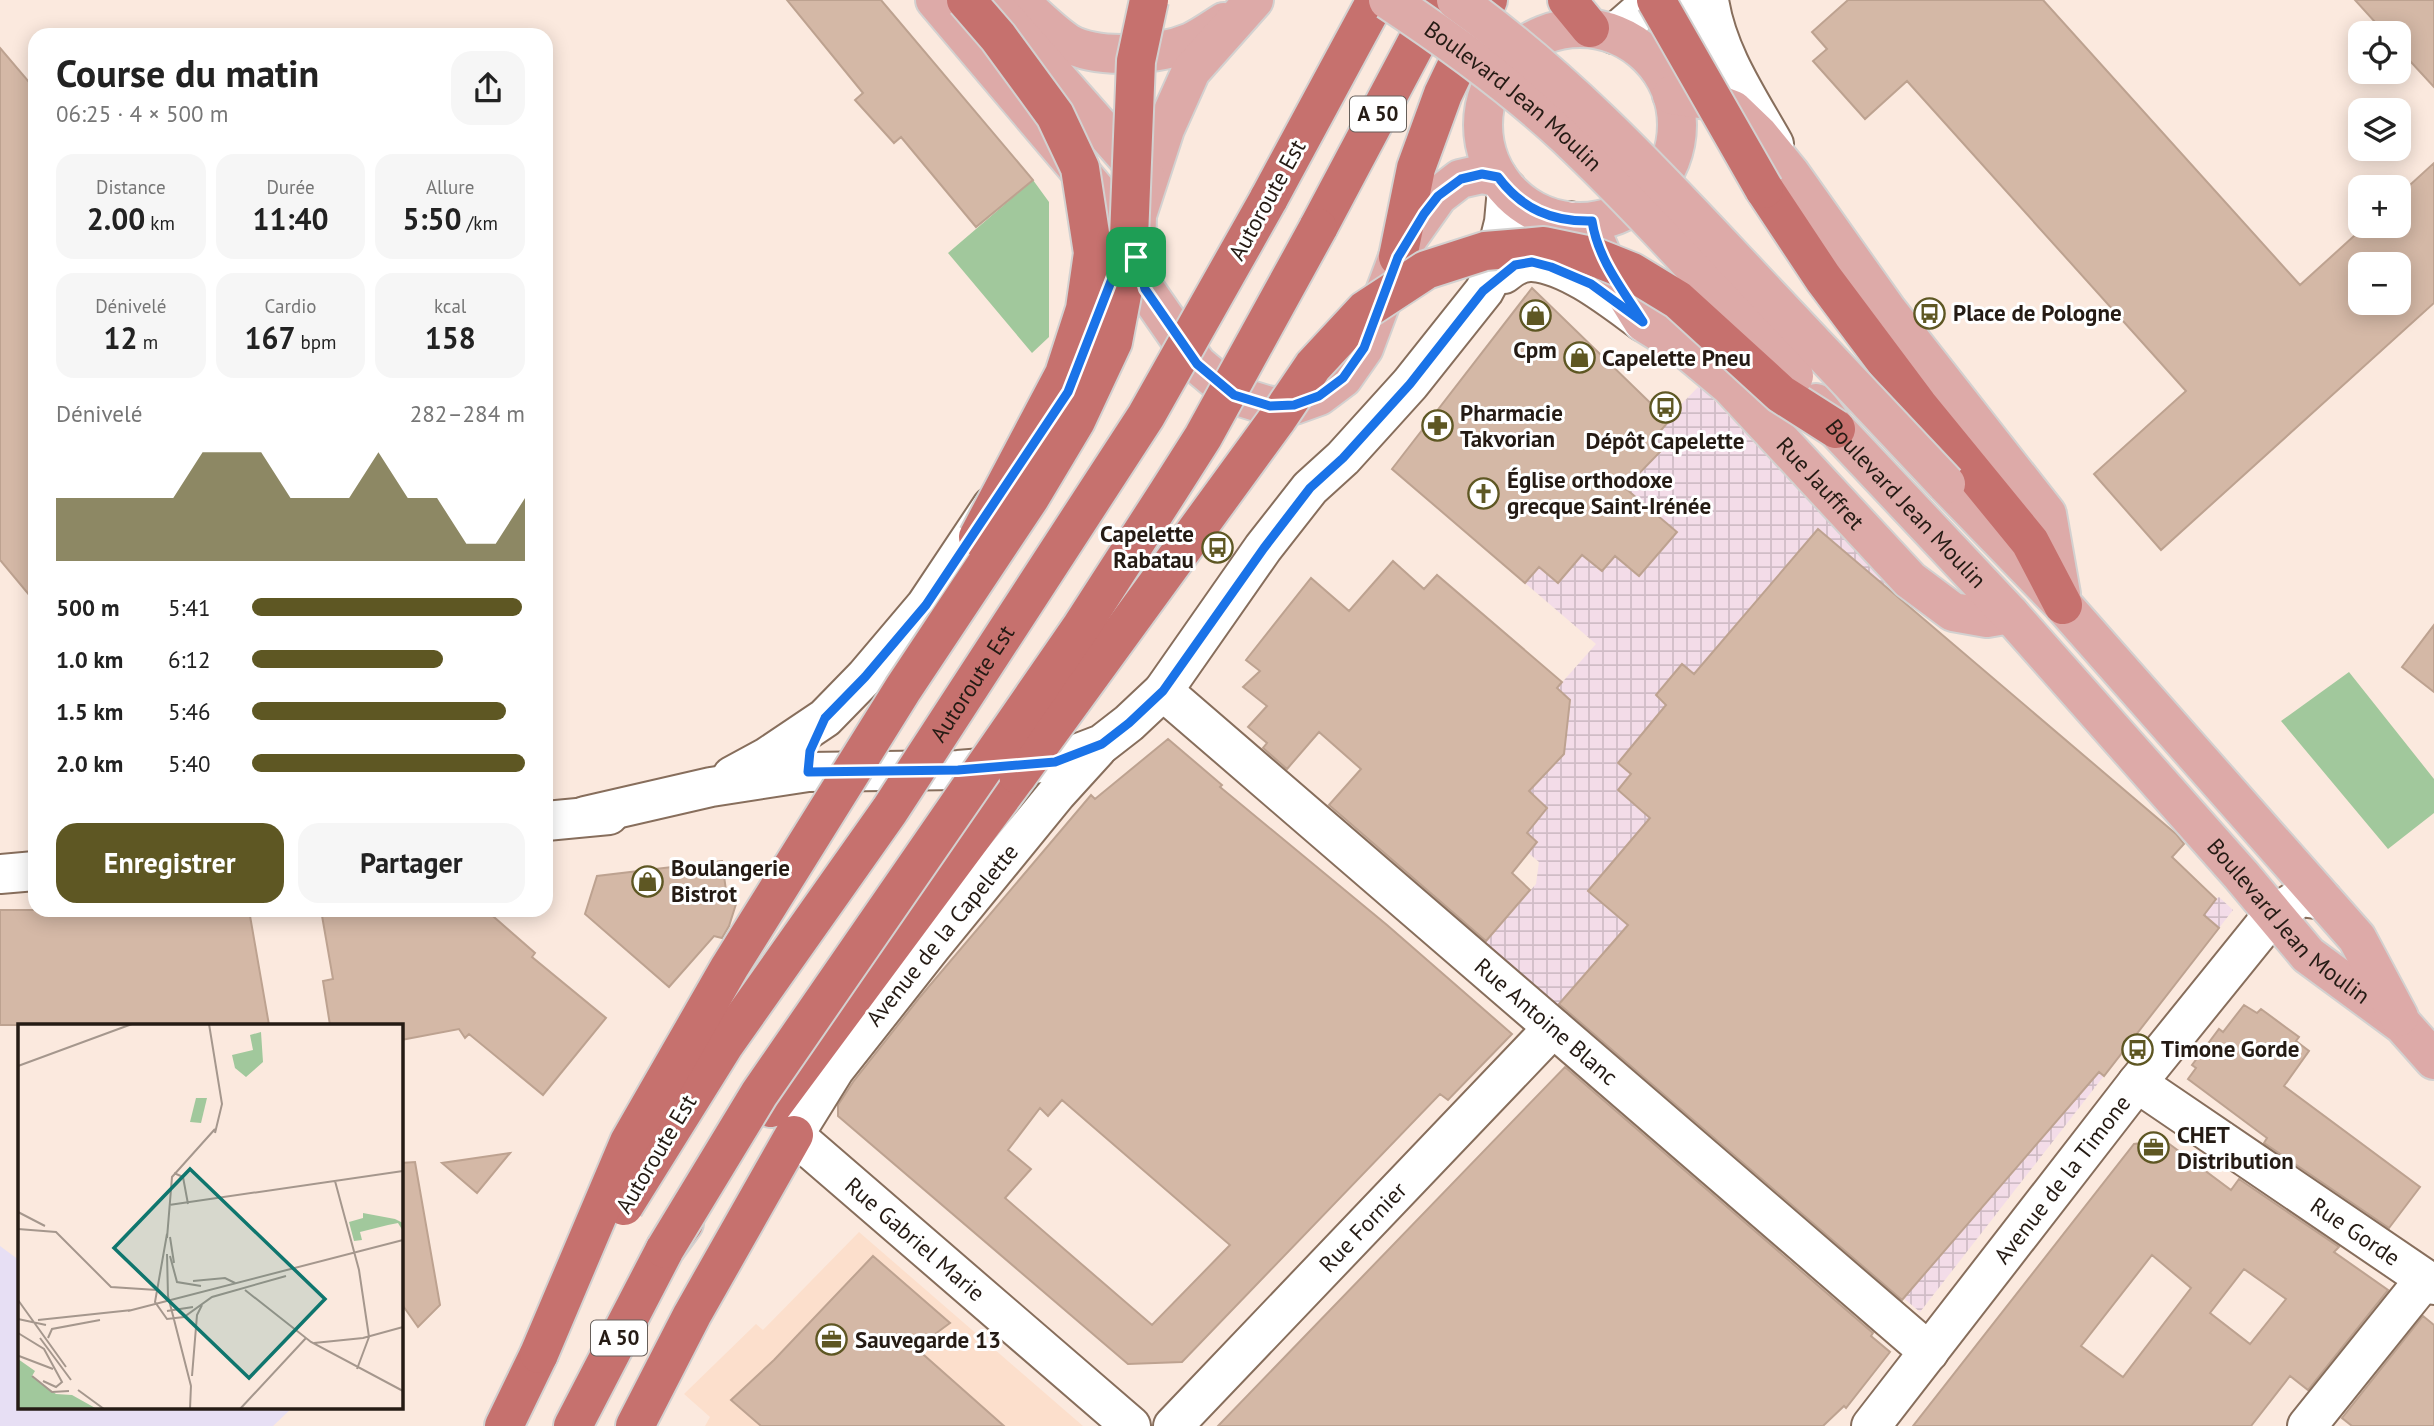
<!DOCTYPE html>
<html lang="fr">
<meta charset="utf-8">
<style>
body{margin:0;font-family:"PT Sans",sans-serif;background:#f6f6f6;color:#222;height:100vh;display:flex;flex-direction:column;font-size:26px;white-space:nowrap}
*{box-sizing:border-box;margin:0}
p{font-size:23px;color:#767676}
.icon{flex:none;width:38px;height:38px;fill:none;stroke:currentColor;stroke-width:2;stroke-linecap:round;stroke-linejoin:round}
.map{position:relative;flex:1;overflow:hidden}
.side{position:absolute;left:28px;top:28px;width:525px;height:889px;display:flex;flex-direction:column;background:#fff;border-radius:21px;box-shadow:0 4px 18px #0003}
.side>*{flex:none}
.controls{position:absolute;left:2348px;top:21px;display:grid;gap:14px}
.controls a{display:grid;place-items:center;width:63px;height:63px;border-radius:14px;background:#fff;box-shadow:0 4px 18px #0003;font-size:35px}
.pin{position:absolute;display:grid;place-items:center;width:60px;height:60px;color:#fff;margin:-30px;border-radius:14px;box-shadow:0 4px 10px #0006}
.round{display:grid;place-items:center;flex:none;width:74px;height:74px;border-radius:21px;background:#f6f6f6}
.headline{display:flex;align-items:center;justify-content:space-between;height:119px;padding:0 28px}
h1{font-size:38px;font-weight:700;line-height:52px}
.figures{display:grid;grid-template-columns:repeat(3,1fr);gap:10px;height:119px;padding:7px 28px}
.figures div{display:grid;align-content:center;border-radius:18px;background:#f6f6f6;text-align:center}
.figures b{font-size:30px;font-weight:700}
.figures small{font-size:19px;font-weight:400}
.figures p{font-size:19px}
.chart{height:196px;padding:14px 28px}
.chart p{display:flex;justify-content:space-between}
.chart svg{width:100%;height:126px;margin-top:7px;fill:#5e5723;opacity:.7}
.button{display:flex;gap:14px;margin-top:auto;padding:14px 28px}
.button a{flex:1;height:80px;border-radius:21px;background:#5e5723;color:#fff;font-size:28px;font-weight:700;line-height:80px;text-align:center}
.button a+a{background:#f6f6f6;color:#222}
ul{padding:0 28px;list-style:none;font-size:23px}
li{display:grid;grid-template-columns:112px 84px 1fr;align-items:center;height:52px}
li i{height:18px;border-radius:9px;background:#5e5723}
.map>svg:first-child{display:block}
</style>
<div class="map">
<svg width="2434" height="1426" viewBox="0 0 2434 1426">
<defs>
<pattern id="industrial-grid" width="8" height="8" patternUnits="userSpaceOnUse" patternTransform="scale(1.75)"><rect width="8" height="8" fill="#f3dce8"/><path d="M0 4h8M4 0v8" fill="none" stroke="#d0bcc6"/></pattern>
</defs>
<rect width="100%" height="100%" fill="#fbe9de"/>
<path fill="#fcdfcc" d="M859,1232L1083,1426H705L710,1417L684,1394L756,1324L763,1330Z"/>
<path fill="url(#industrial-grid)" d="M1700,385L1871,567L1902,593L1899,598L2185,842L2172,857L2216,899L2219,897L2233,910L1920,1312L1484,943L1536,884L1539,862L1518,844L1482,773L1596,644L1525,583L1669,422L1667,419Z"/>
<path fill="#e7dff4" d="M0,1246L19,1260V1407H293L273,1426H0Z"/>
<path fill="#a1c89c" d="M1033,180L1049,202V337L1032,353L948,253Z
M2349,672L2434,779V813L2388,849L2281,721Z"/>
<path fill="#d4b8a6" stroke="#bda290" stroke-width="2" fill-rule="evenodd" d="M787,0H881L1033,180L976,227L901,137L894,143L855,100L863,93Z
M1848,0H2043L2300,285L2365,226H2399V195L2434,163V303L2161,550L2094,474L2186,391L1907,81L1865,119L1813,61L1827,49L1812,32ZM2361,264H2399V303H2361Z
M2355,0H2434V87L2399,49V33H2385Z
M0,48L35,89V602L0,560Z
M1532,288L1669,421L1649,444L1660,452L1625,488L1677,532L1639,576L1615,556L1602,571L1582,555L1558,583L1539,567L1525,583L1392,469Z
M1818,529L2176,834L2184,844L2172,857L2216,899L2204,915L2219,928L2104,1076L2099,1072L1902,1300L1559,1004L1628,925L1588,891L1650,818L1618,790L1631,774L1618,763L1666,705L1656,695L1682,664L1694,674Z
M1393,561L1424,589L1437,575L1562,682L1557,688L1570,700L1564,754L1529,791L1547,808L1527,833L1537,842L1512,873L1530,890L1486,941L1329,805L1361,769L1319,732L1287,769L1263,748L1267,743L1248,727L1267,706L1243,687L1260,671L1246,660L1311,578L1349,611Z
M2434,625V692L2402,667Z
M1168,739L1222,785L1220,787L1387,925L1512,1034L1448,1100L1440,1094L1182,1362L1128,1364L838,1116V1105L853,1082L920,997L1091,795L1095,799ZM1062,1100L1230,1245L1152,1325L1005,1198L1031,1169L1008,1150L1040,1108L1048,1116Z
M722,861L727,898L737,901L729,926L722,938L714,936L669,987L585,914L597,876Z
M0,910H249L269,1025H0Z
M321,910H486L535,953L532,957L606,1018L543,1095L469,1034L465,1038L459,1029L401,1040V1025H330L323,981L333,979Z
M2244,1005L2257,1013L2261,1009L2299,1037L2296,1041L2309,1051L2284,1086L2420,1187L2389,1228L2264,1143L2267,1138L2188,1079L2196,1068L2192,1065L2219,1029L2223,1032Z
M1565,1067L1873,1333L1871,1336L1890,1352L1846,1408L1844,1406L1823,1426H1218Z
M2164,1140L2231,1190L2239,1179L2339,1247L2334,1252L2388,1290L2308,1390L2290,1376L2251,1426H1913L2134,1144ZM2152,1255L2191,1288L2123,1377L2081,1346ZM2244,1269L2286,1299L2250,1344L2210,1313Z
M510,1153L477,1193L442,1163Z
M415,1162L440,1305L418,1327L401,1303V1163Z
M873,1256L950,1323L916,1348L1004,1426H761L731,1400L774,1360Z
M2423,1316L2434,1325V1426H2352L2342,1418Z"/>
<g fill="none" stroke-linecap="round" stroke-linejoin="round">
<defs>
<g id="minor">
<path d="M1709,0C1717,53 1748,98 1774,144"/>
<path d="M1614,34L1653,0"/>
<path d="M1660,69L1666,47L1694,12"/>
<path d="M1493,266L1504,222L1507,189"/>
<path d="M1504,274C1512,267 1521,261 1533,262C1570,265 1614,301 1643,322"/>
<path id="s1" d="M1163,691L1929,1352"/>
<path id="s2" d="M1097,749L1057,793L932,946L835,1069L794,1135L1131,1426"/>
<path d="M732,776L767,757L825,718L865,677L926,605L992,506"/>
<path d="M585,816L711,787L808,772L958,770L1055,762L1102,744L1129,723L1163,691L1263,548L1310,488L1343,458L1410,384L1484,291L1508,246L1518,239L1545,228L1569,221"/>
<path d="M546,821L609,815"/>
<path d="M0,874L35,871"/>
<path id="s3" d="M2137,1083L2434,1285"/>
<path id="s4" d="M1173,1426L1553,1028"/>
<path id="s5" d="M1871,1426L2137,1083L2263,927L2274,915L2301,897L2323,900"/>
<path d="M2307,1426L2425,1279"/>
</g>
<g id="major">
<path d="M935,0L1100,195L1136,257"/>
<path d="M1018,0C1034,14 1050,31 1068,43C1098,60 1160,55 1191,42C1202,37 1213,29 1224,22"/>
<path d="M1254,0L1191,71L1165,129L1137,215L1136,257L1145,289L1197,364L1234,395L1270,406L1294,405L1319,396L1343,378L1364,348L1398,257L1409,237L1438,196L1460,179L1482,174L1498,177"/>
<path d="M997,10L1147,180"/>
<circle cx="1580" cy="125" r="97"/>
<path d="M1672,95L1707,100L1733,110L1759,135L1790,173L1887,310L2047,514L2061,594"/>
<path id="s6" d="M1597,244L1603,258L1643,322L1682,346L1731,387L1910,580L1953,612L1987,618L2010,614"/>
<path id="s7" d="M1816,403L1836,429L2010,614L2241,875L2308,955L2403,1025L2434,1060"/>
<path d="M1946,484L2063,605L2357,938L2399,1017"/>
</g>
<path id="highway" d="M1567,0L1590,28
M1764,189L1823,278L1918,405L2030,542L2063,605
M1268,200L1376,0
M1318,228L1439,0
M1398,257L1416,168L1443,94L1488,0
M771,1108L1018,775
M504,1426L539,1354
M573,1426L665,1249L684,1223
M635,1426L692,1315L794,1135"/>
</defs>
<use href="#minor" stroke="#876e5c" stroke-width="42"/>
<use href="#major" stroke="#d3d1d0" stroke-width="42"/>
<use href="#highway" stroke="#d3d1d0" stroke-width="42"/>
<use href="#minor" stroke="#fff" stroke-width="38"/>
<use href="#major" stroke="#ddaaa8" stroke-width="38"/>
<use href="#highway" stroke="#c6716e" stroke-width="38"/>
<defs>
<g id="major-bridge">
<path id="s8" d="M1388,0C1450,41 1511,85 1566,136C1646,212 1719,295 1794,376"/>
<path d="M1456,0C1560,74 1648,167 1735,260C1806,335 1876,410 1946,484"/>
</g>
<g id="highway-bridge">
<path d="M966,0L998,37L1055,115L1080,168L1093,253L1085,309L1064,374L978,537"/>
<path d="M1656,0L1764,189"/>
<path d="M1018,775L1278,418L1313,366L1365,310L1426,270L1485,251L1544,246L1592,256L1632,272L1678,300L1781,394L1836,429"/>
<path id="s9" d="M624,1206L725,1044L890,810L1146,416L1268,200"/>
<path d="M665,1249L759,1094L1081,627L1168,492L1203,437L1318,228"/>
<path d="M539,1354L629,1142L729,968L903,689L1030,498L1076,421L1113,342L1128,263L1136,61L1149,0"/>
</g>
</defs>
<use href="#major-bridge" stroke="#d3d1d0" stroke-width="42" stroke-linecap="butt"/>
<use href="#highway-bridge" stroke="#d3d1d0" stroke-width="42" stroke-linecap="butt"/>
<use href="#major-bridge" stroke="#ddaaa8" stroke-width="38"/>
<use href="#highway-bridge" stroke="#c6716e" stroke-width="38"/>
</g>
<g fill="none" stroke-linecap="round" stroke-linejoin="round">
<defs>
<path id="route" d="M1482,174L1498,177C1522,209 1552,222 1592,221C1598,260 1623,290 1643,322L1591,284L1551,267L1532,262L1515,265L1483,291L1410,384L1343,458L1310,488L1264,548L1163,691L1129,723L1102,744L1055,762L958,770L808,772L810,751L825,718L865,677L926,605L1068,392L1117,266L1136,257L1145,289L1197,364L1234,395L1270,406L1294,405L1319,396L1343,378L1364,348L1398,257L1424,214L1438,196L1461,179Z"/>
</defs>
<use href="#route" stroke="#fff" stroke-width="14"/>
<use href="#route" stroke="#1a73e8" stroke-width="9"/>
</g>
<defs>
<symbol id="bus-ring" viewBox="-11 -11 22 22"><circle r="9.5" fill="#fff" stroke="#5e5723" stroke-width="1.5"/><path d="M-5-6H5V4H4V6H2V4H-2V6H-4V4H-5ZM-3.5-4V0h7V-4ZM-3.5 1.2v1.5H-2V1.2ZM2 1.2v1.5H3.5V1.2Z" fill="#5e5723"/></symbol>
<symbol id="shop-ring" viewBox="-11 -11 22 22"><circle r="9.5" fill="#fff" stroke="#5e5723" stroke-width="1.5"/><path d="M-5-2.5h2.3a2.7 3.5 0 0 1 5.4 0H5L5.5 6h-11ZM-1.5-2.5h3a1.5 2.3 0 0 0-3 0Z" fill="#5e5723"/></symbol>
<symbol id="pharmacy-ring" viewBox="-11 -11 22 22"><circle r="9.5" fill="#fff" stroke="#5e5723" stroke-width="1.5"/><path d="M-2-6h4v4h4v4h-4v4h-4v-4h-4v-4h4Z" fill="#5e5723"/></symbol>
<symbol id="church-ring" viewBox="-11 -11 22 22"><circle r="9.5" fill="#fff" stroke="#5e5723" stroke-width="1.5"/><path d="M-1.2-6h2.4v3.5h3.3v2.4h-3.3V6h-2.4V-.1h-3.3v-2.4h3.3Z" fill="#5e5723"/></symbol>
<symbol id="office-ring" viewBox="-11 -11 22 22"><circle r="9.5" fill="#fff" stroke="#5e5723" stroke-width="1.5"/><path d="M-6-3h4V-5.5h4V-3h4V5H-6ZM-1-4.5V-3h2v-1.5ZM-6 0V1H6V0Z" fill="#5e5723"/></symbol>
</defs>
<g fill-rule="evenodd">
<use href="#bus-ring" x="1912" y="296" width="35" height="35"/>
<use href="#shop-ring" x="1518" y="298" width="35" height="35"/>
<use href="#shop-ring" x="1562" y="340" width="35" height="35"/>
<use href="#bus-ring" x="1648" y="390" width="35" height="35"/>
<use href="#pharmacy-ring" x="1420" y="408" width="35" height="35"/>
<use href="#church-ring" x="1466" y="476" width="35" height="35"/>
<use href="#bus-ring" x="1200" y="530" width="35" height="35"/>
<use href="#shop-ring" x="630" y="864" width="35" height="35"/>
<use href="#bus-ring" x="2120" y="1032" width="35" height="35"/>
<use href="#office-ring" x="2136" y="1130" width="35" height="35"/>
<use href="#office-ring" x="814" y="1322" width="35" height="35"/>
</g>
<g text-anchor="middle" stroke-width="6" stroke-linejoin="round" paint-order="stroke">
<g fill="#fff" stroke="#665f5a" stroke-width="2">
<rect x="1350" y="96.5" width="56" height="35" rx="5"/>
<rect x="591" y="1320.5" width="56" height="35" rx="5"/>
</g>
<g font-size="21" font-weight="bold" fill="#251b14">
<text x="1378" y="121">A 50</text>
<text x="619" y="1345">A 50</text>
</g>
<g font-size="23" fill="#251b14" stroke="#fff">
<text dy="8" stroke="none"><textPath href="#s8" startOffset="158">Boulevard Jean Moulin</textPath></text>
<text transform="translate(1267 200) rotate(-61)" y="8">Autoroute Est</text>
<text dy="8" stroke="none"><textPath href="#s6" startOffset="332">Rue Jauffret</textPath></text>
<text dy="8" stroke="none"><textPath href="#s7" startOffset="135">Boulevard Jean Moulin</textPath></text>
<text dy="8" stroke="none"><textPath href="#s9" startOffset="628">Autoroute Est</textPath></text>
<text dy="8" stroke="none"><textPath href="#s7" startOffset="702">Boulevard Jean Moulin</textPath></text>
<text transform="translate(942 935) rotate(-51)" y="8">Avenue de la Capelette</text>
<text dy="8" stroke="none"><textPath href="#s1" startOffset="506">Rue Antoine Blanc</textPath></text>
<text transform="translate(656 1154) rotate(-59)" y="8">Autoroute Est</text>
<text dy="8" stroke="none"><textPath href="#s5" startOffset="312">Avenue de la Timone</textPath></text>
<text dy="8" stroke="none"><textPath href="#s4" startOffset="275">Rue Fornier</textPath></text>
<text dy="8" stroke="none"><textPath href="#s3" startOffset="264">Rue Gorde</textPath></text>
<text dy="8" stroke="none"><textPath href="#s2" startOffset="651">Rue Gabriel Marie</textPath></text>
</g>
<g font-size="23" font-weight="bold" fill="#251b14" stroke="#fff" text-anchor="start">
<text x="1953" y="321">Place de Pologne</text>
<text x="1535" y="358" text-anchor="middle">Cpm</text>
<text x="1602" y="366">Capelette Pneu</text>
<text x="1460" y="421">Pharmacie<tspan x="1460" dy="26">Takvorian</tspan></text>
<text x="1665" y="449" text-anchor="middle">Dépôt Capelette</text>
<text x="1507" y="488">Église orthodoxe<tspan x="1507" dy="26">grecque Saint-Irénée</tspan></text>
<text x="1194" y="542" text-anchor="end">Capelette<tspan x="1194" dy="26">Rabatau</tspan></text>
<text x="671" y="876">Boulangerie<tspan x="671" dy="26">Bistrot</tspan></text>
<text x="2161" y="1057">Timone Gorde</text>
<text x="2177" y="1143">CHET<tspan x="2177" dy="26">Distribution</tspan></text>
<text x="855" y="1348">Sauvegarde 13</text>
</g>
</g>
<g transform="translate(18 1024)">
<rect width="385" height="385" fill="#fbe9de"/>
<path d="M178,74H189L183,99L172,98Z" fill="#a1c89c"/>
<path d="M243,8L245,38L228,53L217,44L214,31L235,26L232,11ZM345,189L377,195L385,199V207L380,199L370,201L342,208L344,216L336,217L331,198L345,194ZM0,335L17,347L14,352L38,370L54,371L79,385H0Z" fill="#a1c89c"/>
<path fill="none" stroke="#a5978d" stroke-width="2" d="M191,0L204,80L197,109M0,42L114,0M156,149L165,153L170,180M317,157L341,246L351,313L339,345M151,181L385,147M0,188L27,202M0,205L38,208L93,263L139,266M149,210L137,278L149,295L166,293L194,273L268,252M152,213L156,239M149,214L154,153L197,105M149,230L150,272L173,362M152,232L159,258L183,262M175,257L207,254L217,259M227,266L293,318L385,367M0,276L48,343M110,287L385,216M149,287L175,283M0,295L28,301M20,296L114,286M0,309L26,325L44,358L38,363L25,357M22,314L53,356M30,314L34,305L82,296M296,319L345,314L385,303M1,332L35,345M14,352L34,368L51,367M174,352L179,291L184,281M60,366L86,385M172,385L173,361M222,385L288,314"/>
<path fill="#0f766e" fill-opacity="0.15" stroke="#0f766e" stroke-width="3.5" d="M172,145L307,275L231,354L96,224Z"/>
<rect width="385" height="385" fill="none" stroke="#251b14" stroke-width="3.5"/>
</g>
</svg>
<div class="controls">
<a><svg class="icon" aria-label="locate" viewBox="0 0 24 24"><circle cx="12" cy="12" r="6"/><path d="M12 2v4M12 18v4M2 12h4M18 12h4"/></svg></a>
<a><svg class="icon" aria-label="layers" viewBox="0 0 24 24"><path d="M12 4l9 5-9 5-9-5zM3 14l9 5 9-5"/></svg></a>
<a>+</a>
<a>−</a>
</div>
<div class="pin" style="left:1136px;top:257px;background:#1e9e55"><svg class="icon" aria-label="arrive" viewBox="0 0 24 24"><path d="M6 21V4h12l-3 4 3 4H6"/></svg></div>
<section class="side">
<div class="headline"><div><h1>Course du matin</h1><p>06:25 · 4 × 500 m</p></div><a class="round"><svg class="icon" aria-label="share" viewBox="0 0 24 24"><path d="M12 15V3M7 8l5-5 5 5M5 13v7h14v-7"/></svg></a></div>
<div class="figures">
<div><p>Distance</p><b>2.00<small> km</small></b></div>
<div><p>Durée</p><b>11:40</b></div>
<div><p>Allure</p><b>5:50<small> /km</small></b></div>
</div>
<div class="figures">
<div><p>Dénivelé</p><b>12<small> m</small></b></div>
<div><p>Cardio</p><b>167<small> bpm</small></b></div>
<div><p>kcal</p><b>158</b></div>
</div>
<div class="chart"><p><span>Dénivelé</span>282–284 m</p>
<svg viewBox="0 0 160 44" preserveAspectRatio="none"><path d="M0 44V22L10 22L20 22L30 22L40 22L50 6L60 6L70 6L80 22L90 22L100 22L110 6L120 22L130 22L140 38L150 38L160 22V44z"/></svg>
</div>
<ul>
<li><b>500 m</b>5:41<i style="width:99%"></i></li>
<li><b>1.0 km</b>6:12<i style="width:70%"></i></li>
<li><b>1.5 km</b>5:46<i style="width:93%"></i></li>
<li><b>2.0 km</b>5:40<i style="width:100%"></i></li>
</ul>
<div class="button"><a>Enregistrer</a><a>Partager</a></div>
</section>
</div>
